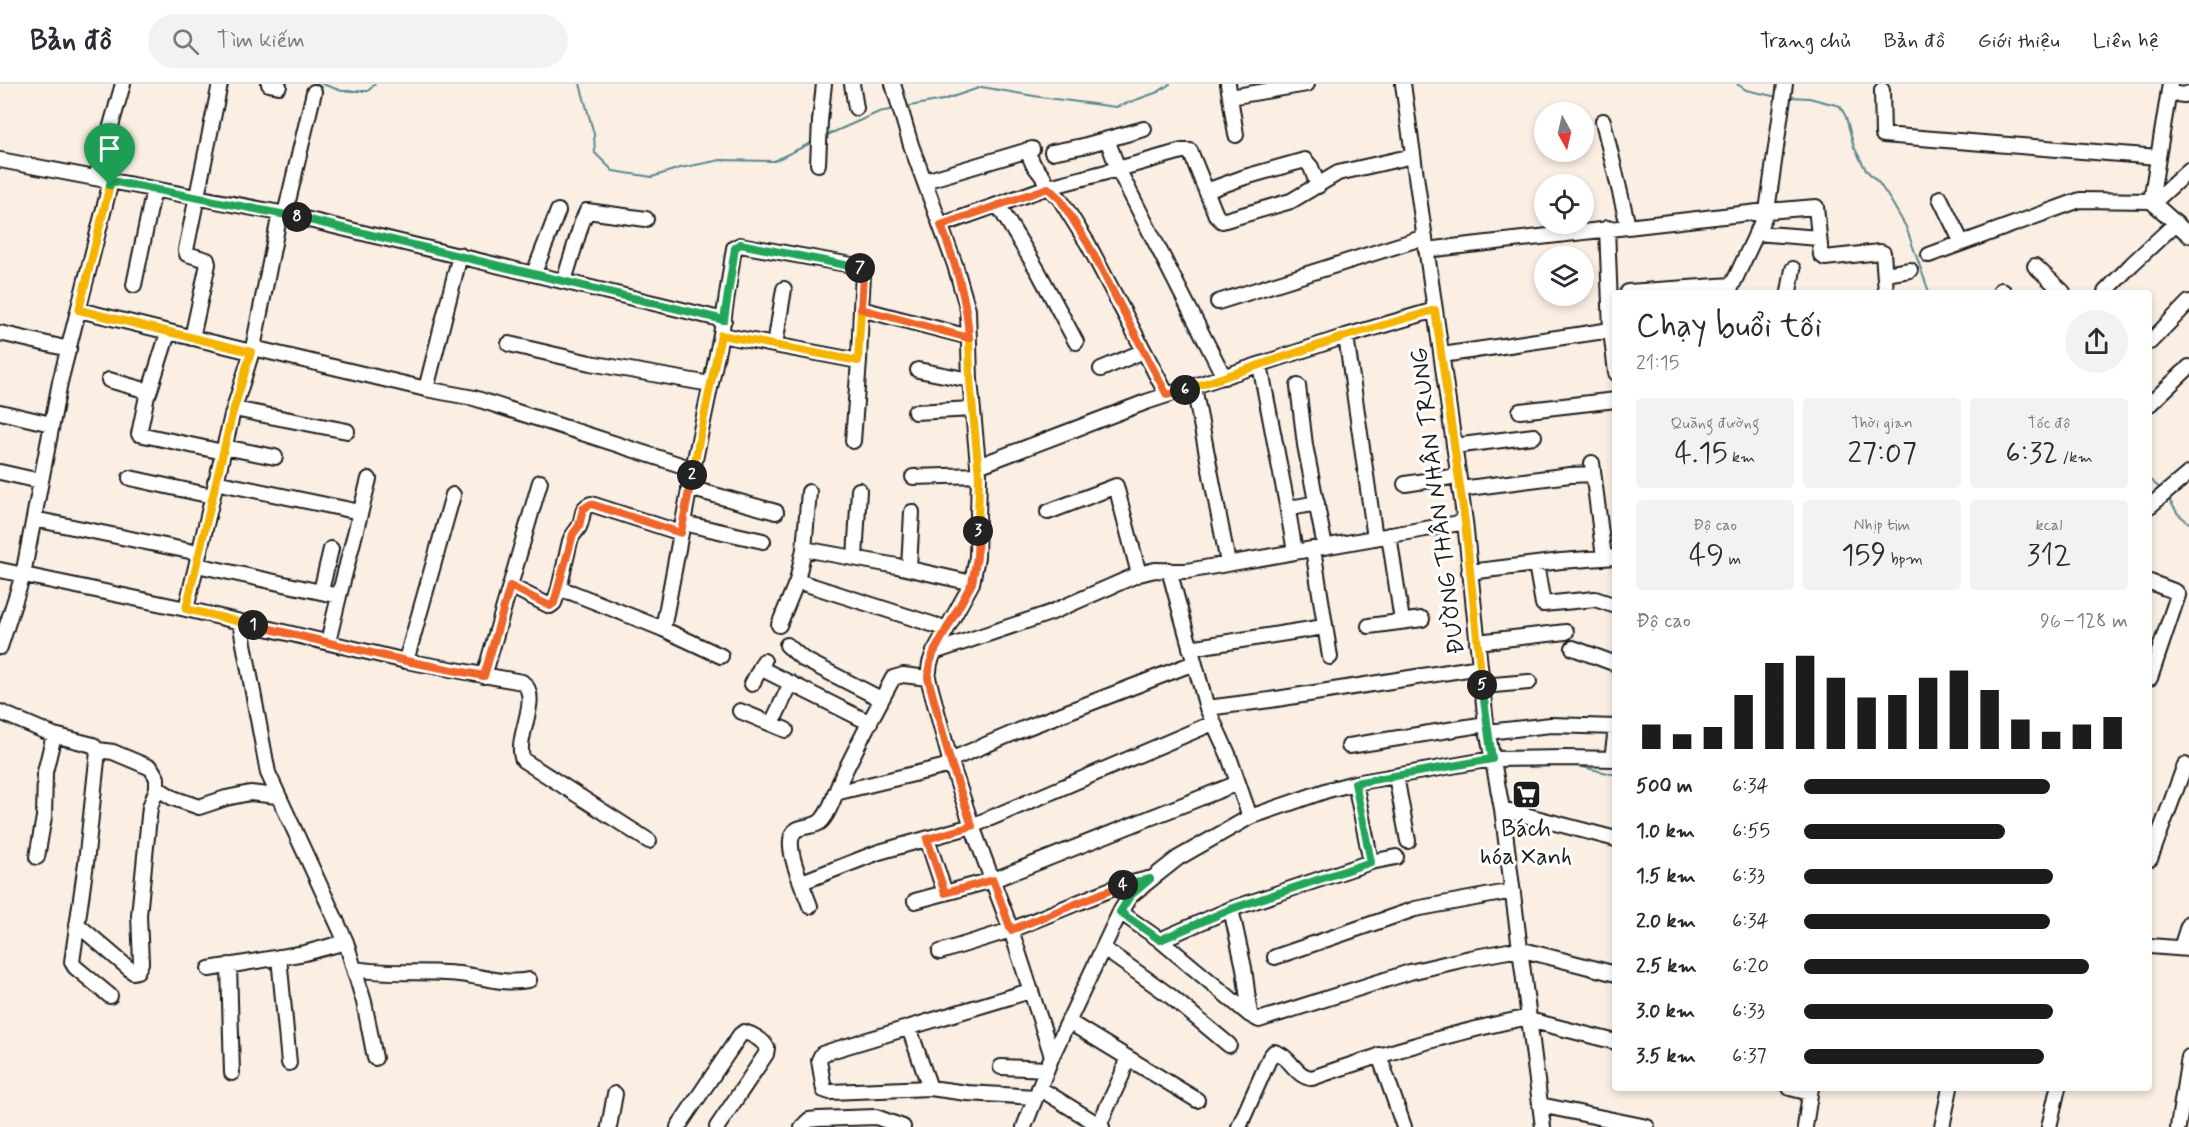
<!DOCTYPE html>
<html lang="vi">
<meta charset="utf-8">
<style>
body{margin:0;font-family:Mynerve,sans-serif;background:#f2f2f3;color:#2b2b33;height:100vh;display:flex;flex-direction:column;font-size:22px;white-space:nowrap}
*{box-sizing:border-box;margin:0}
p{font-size:20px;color:#7c7c81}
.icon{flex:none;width:33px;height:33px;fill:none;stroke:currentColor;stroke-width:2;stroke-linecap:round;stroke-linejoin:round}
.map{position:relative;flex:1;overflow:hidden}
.panel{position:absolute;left:1612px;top:206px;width:540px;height:801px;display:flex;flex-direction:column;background:#fff;border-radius:6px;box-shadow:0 3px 9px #0003}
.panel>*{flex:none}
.needle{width:39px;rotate:172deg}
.controls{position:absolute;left:1534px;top:18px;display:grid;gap:12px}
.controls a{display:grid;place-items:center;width:60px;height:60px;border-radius:50%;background:#fff;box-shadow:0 3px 9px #0003;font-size:30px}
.pin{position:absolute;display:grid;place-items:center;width:51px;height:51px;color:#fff;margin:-62px -26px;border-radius:50% 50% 50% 0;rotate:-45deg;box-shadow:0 0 6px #0007}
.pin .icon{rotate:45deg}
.km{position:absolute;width:30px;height:30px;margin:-15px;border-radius:50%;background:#222;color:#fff;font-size:16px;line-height:30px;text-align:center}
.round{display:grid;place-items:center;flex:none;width:63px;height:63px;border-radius:32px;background:#f2f2f3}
.overview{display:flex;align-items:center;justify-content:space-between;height:102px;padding:0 24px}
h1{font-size:33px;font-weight:600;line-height:45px}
.metrics{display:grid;grid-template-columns:repeat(3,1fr);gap:9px;height:102px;padding:6px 24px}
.metrics div{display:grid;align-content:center;border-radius:6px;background:#f2f2f3;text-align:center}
.metrics b{font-size:30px;font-weight:600}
.metrics small{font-size:16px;font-weight:400}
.metrics p{font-size:16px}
.chart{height:168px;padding:12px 24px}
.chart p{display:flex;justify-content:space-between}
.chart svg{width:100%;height:108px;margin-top:6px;stroke:#1c1c1c;stroke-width:6}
ul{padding:0 24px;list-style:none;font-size:20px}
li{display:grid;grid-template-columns:96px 72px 1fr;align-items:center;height:45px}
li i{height:15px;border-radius:8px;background:#1c1c1c}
header{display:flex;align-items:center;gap:36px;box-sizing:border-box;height:84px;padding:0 30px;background:#fff;border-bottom:2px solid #e1e1e2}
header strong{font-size:28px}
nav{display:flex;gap:33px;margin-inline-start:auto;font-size:21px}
.search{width:420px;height:54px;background:#f2f2f3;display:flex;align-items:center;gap:15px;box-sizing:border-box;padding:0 21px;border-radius:33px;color:#7c7c81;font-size:22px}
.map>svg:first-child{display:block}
</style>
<header>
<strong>Bản đồ</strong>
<div class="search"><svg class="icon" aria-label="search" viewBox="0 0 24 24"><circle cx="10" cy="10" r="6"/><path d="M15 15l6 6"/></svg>Tìm kiếm</div>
<nav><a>Trang chủ</a><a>Bản đồ</a><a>Giới thiệu</a><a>Liên hệ</a></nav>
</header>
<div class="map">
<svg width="2189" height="1043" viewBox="0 0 2189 1043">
<rect width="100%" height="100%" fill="#fbeee3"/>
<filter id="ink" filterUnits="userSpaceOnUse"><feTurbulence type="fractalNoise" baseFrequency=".0167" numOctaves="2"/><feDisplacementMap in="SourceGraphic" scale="12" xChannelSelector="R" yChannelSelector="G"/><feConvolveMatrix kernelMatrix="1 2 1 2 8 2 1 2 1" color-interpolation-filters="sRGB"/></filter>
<g filter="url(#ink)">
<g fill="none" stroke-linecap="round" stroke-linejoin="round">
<path stroke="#598990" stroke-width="2" d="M322,0L342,7H368L375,0
M580,0L594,50L595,69L613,87L652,93L680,84L721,76L774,77L815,57
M1737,0L1746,6L1777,13
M1789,13L1809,14L1840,22L1846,33L1854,63L1866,86L1879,99L1891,117L1906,143L1929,208
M904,23L943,16L982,3L1040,13L1116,23L1158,8L1170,0
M825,52L879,28L895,25
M2150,396L2161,405
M2168,414L2178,430L2189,439
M1574,681L1616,691"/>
<defs>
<path id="minor" d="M269,0L279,2
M852,0L856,24
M893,0L911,61L955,181L968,226L970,296L979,391L977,473L972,499L934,568L930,579L928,594L950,676L972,742L1011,846L1052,972
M1228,0L1236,51
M1403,0L1465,438L1486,640L1502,725L1543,1043
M1882,6L1883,51L2158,73
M2169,9L2184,11L2189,9
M1230,13L1307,0
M1603,37L1628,142
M1107,55L1118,85L1182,67H1190L1216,131L1222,137L1291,117L1338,89L1413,72
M1027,66L1033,80L1043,93L1048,103L1060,115L1088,160L1167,311
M1052,68L1083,62L1144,45
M0,76L280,129L724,236
M818,80L820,37L824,0
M96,94L123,0
M925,97L1032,65
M1206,107L1245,93L1305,76L1311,83L1318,102
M1940,114L1962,159L2080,116L2151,117L2189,151
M2151,117L2170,0
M2153,119L2189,86
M998,121L1038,187L1076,258
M285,130L314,8
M941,141L1045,104L1118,85L1224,293
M1607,144L1611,246L1616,289
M1756,149L1819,154
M1426,166L1767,127L1816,123L1821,171L1825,174L1880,168L1883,169L1886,208
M1929,171L1962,159
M2035,182L2063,208
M534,189L558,127
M1885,190L1910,186
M564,197L582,138L587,127L646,135
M134,201L154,105
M2001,206L2004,208
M1628,208L1732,201
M1729,208L1767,127L1785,0
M1789,208L1793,185
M2105,208L2132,180L2175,140
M1218,218L1425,153
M79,226L251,268
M0,249L69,265
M721,251L859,277L861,225L969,253
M1346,252L1375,454
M192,254L208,180L207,176L187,170L186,166L220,0
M2150,258L2189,218
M509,260L590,279L710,300
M775,261L784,205
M253,264L426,305L474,314L693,385
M1442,271L1611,246
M1260,281L1287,421L1296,423L1317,419
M1101,285L1144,267
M918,286L970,296
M109,296L148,307L139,350L223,368
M1298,302L1305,361L1325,463
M1194,303L1228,479
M426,305L460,171
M149,309L168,249
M2150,320L2189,283
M234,325L347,347
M1520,327L1616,316
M0,328L51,340
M915,328L973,325
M853,357L859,277
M1454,362L1534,352
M224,363L275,373
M1592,379L1604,473
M978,382L1146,318L1346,252L1435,226
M0,388L40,397
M913,393L979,391
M130,394L212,412
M215,398L360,428
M1405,400L1458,392
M689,404L776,428
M1460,405L1570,391L1593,390
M1287,421L1295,468
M2150,422L2189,389
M1048,428L1116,402L1139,490
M34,435L199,469
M683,439L763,457
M1389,451L1402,537
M804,465L897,482L972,499
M1313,465L1330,573
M855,474L859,406
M1536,480L1543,520L1595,515L1616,522
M197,481L339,512L328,558
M909,484L912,428
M0,486L186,525L406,577L522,598C543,613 513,655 523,676L649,757
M1169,486L1207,624L1228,670L1250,733
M1469,488L1561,477L1616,473
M797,497L947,545
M2150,498L2176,508L2178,511L2150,594
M510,502L550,522L554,519L559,505L573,509L663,545L721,572
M559,505L570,457C572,451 576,448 579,443C584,433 580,424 591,420L681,449
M321,507L331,465
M339,512L369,395
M186,525L232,331L253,264L280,129
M240,538L268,689L346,858
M779,541L797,497L804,465L809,408
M1369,542L1422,535
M663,545L693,385L721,251L734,164L740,161L857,182L862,185L863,191L861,225
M1477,558L1566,548
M787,561L803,575L881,615
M0,563L23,491L60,298L111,97
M1190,564L1324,543
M1573,564L1616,580
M934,568L1050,529L1139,490L1155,486L1187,487L1465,438
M406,577L453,411
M760,584L870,639
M484,592L540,398
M752,600L764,577
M1482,602L1529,598
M1207,624L1270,616L1480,583
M740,627L786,646
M0,628L54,651L93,661L98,667L86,779L72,878L75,883L110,912
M772,639L791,599
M1487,648L1551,641L1616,643
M1349,662L1486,640
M1612,675L1616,645
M950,676L1023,645L1194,579
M1396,692L1408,757
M1355,699L1371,778
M157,704L173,714L199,723L226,714L250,709L277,712
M835,709L951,681
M1502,725L1616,755
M927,755L945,809
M37,773L44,733L45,688L54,651
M2150,775L2185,681
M802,798L879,768L972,742L1213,639
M915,817L993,796L1238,699
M810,822C804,805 789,774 791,756C793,737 815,747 823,735C832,724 836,706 842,693C858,660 875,627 893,594L903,591L928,594
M1231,825L1244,884L1250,931
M1120,828L1160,856L1250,931L1259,936L1410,888L1470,874L1519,865L1616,890
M77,840L133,888L137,887L141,879L139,831L150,723L157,704V694L151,684L113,668L98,666
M1160,856L1231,825L1371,778L1396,773
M2150,862L2189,865
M1103,864L1169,911L1229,961
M2181,864L2189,839
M940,868L1011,846L1116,803L1148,795
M279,873L289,979
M1275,873L1415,825L1513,807
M229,881L232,989
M209,885L305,869L346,858L364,918L375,974
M355,885C390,891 425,886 459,890C485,893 503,901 529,896
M1030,907L834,966L822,970L819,976L824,1006L830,1008L930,1004L967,1009L1036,1013
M1529,936L1616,958
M1069,938L1197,1016
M909,944L930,1004
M1379,971L1404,1043
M1001,983L1047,985
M1039,1004L1102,1043
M1790,1004L1810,1009
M1540,1021L1647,1043
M1099,1041L1122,991L1127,974
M609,1043L615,1010
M678,1043L740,951L744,948C752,950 763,956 767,964L766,970L717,1043
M802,1043L809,1036L818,1035L876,1033L903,1043
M1024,1043L1052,972L1120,828L1130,812L1178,774L1250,733L1328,706L1355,699L1492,675L1565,674L1616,675
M1239,1043L1270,973L1274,968C1291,972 1295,993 1312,994C1384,969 1455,948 1529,933
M1805,1043L1811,1004
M1942,1043L1950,1004
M2049,1043L2058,1004
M2178,1043L2189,973"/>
</defs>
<use href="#minor" stroke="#1c1c1c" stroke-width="18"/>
<use href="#minor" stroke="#fff" stroke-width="14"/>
</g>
</g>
<g fill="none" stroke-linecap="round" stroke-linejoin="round" filter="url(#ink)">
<defs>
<path id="split-1" d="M110,101L79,226L251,268L232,331L186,525L253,541"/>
<path id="split-2" d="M253,541L406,577L484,592L510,502L550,522L554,519L573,450L579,442L583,425L591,420L681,449L692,391"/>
<path id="split-3" d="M692,391L721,251L858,277L861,225L969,254L970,296L979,391L978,447"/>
<path id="split-4" d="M978,447L977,473L972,499L934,568L930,579L928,594L950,676L972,742L927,755L945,809L993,796L1011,846L1123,801"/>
<path id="split-5" d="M1123,801L1150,795L1130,812L1120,828L1160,856L1231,825L1371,778L1355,699L1492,675L1482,601"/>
<path id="split-6" d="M1185,306L1346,252L1435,226L1465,438L1482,601"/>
<path id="split-7" d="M860,184L863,191L861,225L969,254C967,214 955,179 941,141L1048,104L1060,115L1088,160L1167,311L1185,306"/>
<path id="split-8" d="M297,133L724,236L735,164L740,160L860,184"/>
<path id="split-9" d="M110,101L111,97L297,133"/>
</defs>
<use href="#split-1" stroke="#fff" stroke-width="12"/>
<use href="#split-2" stroke="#fff" stroke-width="12"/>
<use href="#split-3" stroke="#fff" stroke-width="12"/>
<use href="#split-4" stroke="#fff" stroke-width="12"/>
<use href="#split-5" stroke="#fff" stroke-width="12"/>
<use href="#split-6" stroke="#fff" stroke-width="12"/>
<use href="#split-7" stroke="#fff" stroke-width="12"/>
<use href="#split-8" stroke="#fff" stroke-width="12"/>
<use href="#split-9" stroke="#fff" stroke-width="12"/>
<use href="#split-1" stroke="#f5b400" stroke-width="8"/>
<use href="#split-2" stroke="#f0652b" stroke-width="8"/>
<use href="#split-3" stroke="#f5b400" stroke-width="8"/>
<use href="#split-4" stroke="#f0652b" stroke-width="8"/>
<use href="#split-5" stroke="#22a559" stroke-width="8"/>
<use href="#split-6" stroke="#f5b400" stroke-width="8"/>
<use href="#split-7" stroke="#f0652b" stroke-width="8"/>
<use href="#split-8" stroke="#22a559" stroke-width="8"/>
<use href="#split-9" stroke="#22a559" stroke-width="8"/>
</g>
<defs>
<symbol id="supermarket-square" viewBox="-11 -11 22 22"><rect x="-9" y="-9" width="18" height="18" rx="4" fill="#1c1c1c" stroke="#fff"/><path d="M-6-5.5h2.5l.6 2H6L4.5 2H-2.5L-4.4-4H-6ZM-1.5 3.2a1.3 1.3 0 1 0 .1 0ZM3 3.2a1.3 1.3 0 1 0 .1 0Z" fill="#fff"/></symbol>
</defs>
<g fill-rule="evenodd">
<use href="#supermarket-square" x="1510" y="694" width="33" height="33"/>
</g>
<g text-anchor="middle" stroke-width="6" stroke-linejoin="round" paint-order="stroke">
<g font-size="24" fill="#1c1c1c" stroke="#fff">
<text transform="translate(1437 417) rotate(-97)" y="8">ĐƯỜNG THÂN NHÂN TRUNG</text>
</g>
<g font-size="24" fill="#1c1c1c" stroke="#fff">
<text x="1526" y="752">Bách<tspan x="1526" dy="28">hóa Xanh</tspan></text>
</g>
</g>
</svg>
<div class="controls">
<a><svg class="needle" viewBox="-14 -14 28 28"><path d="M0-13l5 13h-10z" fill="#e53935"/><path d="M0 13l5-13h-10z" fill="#7c7c81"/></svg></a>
<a><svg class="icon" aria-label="locate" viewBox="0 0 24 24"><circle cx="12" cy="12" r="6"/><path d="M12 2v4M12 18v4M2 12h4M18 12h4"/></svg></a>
<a><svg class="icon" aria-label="layers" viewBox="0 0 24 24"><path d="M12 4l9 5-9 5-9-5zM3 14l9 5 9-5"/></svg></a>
</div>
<div class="pin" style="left:110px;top:101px;background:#1e9e55"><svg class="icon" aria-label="arrive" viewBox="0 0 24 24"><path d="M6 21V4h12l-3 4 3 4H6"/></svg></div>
<b class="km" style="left:253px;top:541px">1</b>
<b class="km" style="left:692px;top:391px">2</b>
<b class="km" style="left:978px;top:447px">3</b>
<b class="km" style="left:1123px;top:801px">4</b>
<b class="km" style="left:1482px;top:601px">5</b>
<b class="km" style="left:1185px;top:306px">6</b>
<b class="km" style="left:860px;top:184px">7</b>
<b class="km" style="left:297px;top:133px">8</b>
<section class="panel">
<div class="overview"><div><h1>Chạy buổi tối</h1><p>21:15</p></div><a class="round"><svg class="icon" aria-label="share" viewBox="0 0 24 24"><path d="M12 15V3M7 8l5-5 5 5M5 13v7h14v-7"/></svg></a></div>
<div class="metrics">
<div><p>Quãng đường</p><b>4.15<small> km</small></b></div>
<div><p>Thời gian</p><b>27:07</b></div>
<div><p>Tốc độ</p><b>6:32<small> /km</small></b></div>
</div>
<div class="metrics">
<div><p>Độ cao</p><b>49<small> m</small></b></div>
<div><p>Nhịp tim</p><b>159<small> bpm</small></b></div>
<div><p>kcal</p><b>312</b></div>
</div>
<div class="chart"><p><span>Độ cao</span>96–128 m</p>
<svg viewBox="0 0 160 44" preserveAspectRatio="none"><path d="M5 44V34M15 44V38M25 44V35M35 44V22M45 44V9M55 44V6M65 44V15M75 44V23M85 44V22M95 44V15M105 44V12M115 44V20M125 44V32M135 44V37M145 44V34M155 44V31"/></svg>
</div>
<ul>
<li><b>500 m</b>6:34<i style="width:76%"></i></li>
<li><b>1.0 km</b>6:55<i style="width:62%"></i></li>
<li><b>1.5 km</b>6:33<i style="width:77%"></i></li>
<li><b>2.0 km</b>6:34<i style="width:76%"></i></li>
<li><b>2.5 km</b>6:20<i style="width:88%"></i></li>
<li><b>3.0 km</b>6:33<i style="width:77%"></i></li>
<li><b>3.5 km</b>6:37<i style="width:74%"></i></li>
</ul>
</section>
</div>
